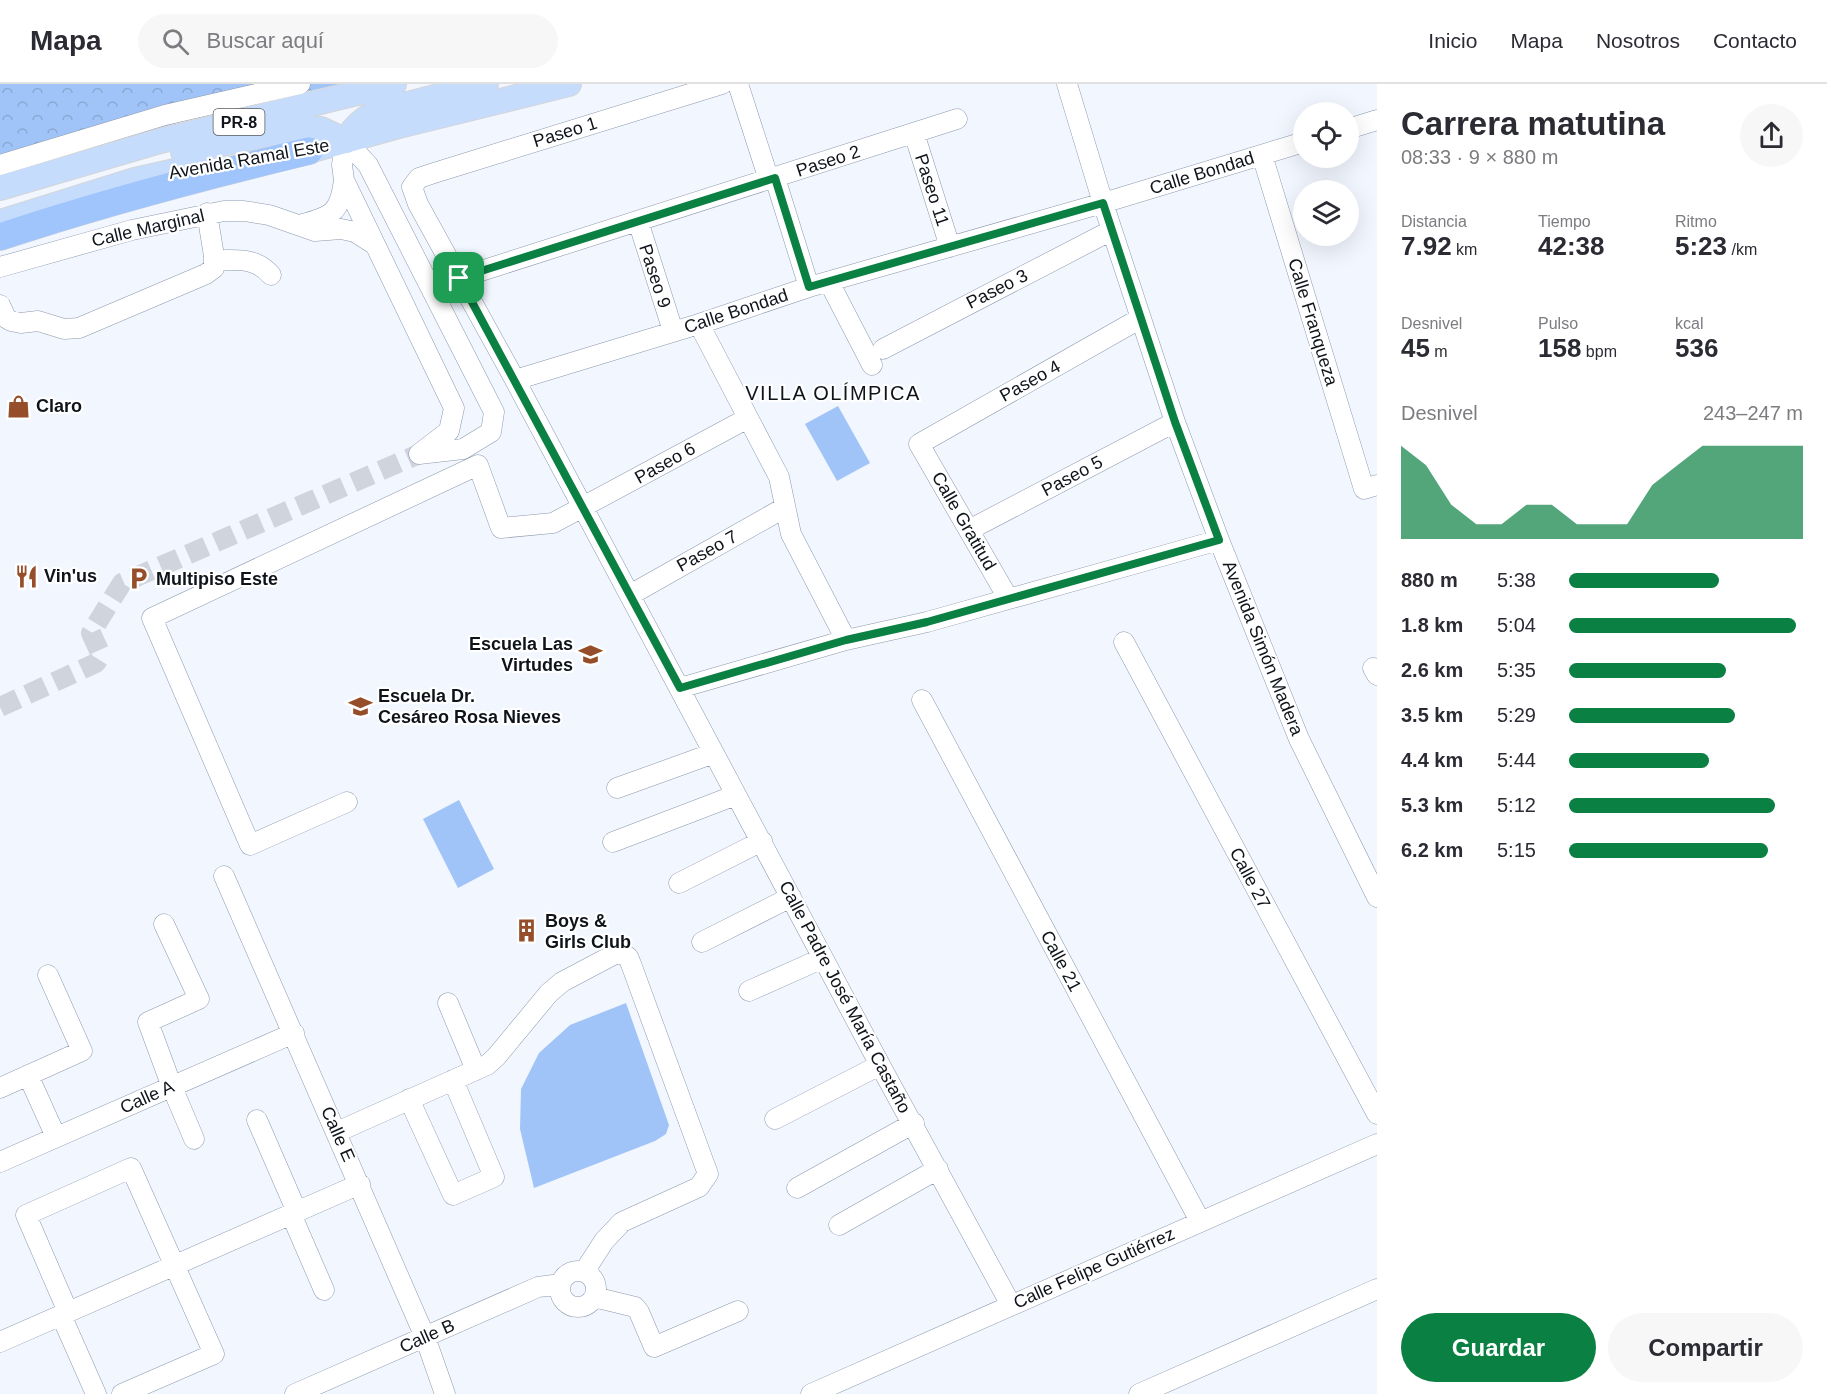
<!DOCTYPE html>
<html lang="es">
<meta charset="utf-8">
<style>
body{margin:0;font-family:Arial,sans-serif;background:#f7f7f7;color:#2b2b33;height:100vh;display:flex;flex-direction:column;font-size:22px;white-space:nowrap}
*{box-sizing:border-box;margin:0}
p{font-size:20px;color:#7c7c81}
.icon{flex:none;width:33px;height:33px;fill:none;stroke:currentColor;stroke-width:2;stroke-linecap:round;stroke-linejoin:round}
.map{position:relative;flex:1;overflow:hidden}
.details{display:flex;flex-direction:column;background:#fff;width:450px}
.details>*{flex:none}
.buttons{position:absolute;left:1293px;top:18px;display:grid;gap:12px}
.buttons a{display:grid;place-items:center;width:66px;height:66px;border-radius:50%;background:#fff;box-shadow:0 6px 24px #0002;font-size:30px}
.pin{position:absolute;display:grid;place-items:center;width:51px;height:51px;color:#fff;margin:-26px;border-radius:12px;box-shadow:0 3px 9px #0006}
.round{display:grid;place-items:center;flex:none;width:63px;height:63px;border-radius:32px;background:#f7f7f7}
.headline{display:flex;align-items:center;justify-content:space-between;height:102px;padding:0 24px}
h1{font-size:33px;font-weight:700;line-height:45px}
.figures{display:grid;grid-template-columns:repeat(3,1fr);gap:9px;height:102px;padding:6px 24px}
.figures div{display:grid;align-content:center}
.figures b{font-size:26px;font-weight:700}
.figures small{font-size:16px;font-weight:400}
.figures p{font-size:16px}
.chart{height:168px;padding:12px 24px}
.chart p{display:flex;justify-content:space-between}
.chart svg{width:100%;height:108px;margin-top:6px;fill:#0b8043;opacity:.7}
.action{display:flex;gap:12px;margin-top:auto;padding:12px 24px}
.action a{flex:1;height:69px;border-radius:36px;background:#0b8043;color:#fff;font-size:24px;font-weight:700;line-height:69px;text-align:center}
.action a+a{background:#f7f7f7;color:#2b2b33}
ul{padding:0 24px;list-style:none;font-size:20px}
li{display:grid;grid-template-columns:96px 72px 1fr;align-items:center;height:45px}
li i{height:15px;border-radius:8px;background:#0b8043}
header{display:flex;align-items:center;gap:36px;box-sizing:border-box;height:84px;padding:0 30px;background:#fff;border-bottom:2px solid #e1e1e2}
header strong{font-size:28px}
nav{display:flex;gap:33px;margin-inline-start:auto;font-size:21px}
.search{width:420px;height:54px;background:#f7f7f7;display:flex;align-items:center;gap:15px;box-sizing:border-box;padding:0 21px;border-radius:33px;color:#7c7c81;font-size:22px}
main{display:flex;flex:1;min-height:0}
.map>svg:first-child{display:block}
</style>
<header>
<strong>Mapa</strong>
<div class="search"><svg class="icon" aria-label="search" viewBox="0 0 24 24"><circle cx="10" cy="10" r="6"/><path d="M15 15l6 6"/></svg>Buscar aquí</div>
<nav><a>Inicio</a><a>Mapa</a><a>Nosotros</a><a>Contacto</a></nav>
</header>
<main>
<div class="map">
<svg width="1377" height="1310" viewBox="0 0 1377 1310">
<defs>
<pattern id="park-crowns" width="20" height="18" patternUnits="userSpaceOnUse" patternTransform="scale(1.5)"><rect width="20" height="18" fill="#a1c4f8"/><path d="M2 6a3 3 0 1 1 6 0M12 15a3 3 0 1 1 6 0" fill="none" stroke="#89a8d4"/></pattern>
</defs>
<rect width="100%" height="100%" fill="#f1f6ff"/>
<path fill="url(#park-crowns)" d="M0,0H341L214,28L0,92Z"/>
<path fill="#a1c4f8" d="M838,322L870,379L837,397L805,340Z
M459,716L494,785L458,804L423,735Z
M626,919L669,1041L666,1050L655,1057L534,1104L520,1045L521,1005L539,969L570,941Z"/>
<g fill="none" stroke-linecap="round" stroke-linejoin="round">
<path stroke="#cfd4dd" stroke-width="20" stroke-dasharray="20 10" stroke-linecap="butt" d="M0,623L96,579L101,571L91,549L122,499L419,370"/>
<defs>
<path id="minor" d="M722,0L434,89L419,94L412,103L418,120L515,296L880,981L1011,1221
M738,0L769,96
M1067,0L1103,119L1175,338L1219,456L1299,655L1377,813
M1348,45L1377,36
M914,49L950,163
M346,57L368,81L494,328L491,348L463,365L419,370
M346,57L342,81L344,96L454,324L449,347L419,370
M1262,71L1364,405L1377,401
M0,81L165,31L300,0
M775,94L809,203
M638,137L673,247
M303,140C333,132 340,128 344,96
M214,176C237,177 254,172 271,191
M0,183L132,146L224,127H244L269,131L315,147L341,145L355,148L374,160
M459,194L957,35
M829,198L872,281
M0,221L6,234L11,237L21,239L38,237L64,245L79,244L206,190L214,184V172L207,129
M699,240L779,393L791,450L846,556
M883,265L1112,146
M515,296L699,240L809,203L1103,119L1304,58
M969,446L1175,338
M630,511L784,424
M1008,514L919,360L1141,234
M1124,558L1377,1030
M1373,584L1377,591
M680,604L846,556L927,538L1219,456
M922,616L1200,1137
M617,704L714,669
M347,718L250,761L152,534L478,381L501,444L553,439L748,334
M613,758L736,711
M224,792L425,1253L445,1310
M679,799L762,757
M164,840L199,915L148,938L172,1003L194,1055
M702,858L791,813
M749,907L823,874
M448,919L476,986
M28,991L56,1053
M0,1004L82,967L48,891
M409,1015L453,1111L494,1093L453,996
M775,1035L880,981
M257,1036L297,1128
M337,1048L487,981L496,973L549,909L562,898L615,870L622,869L628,873L631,880L708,1090L699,1103L622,1138L604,1157L584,1188
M0,1078L294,949
M797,1104L914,1039
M291,1130L324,1206
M839,1141L938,1085
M560 1205a18 18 0 1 1 36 0a18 18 0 1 1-36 0Z
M594,1213L635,1223L639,1228L654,1263L738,1227
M68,1228L26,1131L131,1084L214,1270L122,1310
M61,1231L96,1310
M0,1258L360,1100
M295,1310L538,1203L561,1200
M811,1310L1377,1060
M1139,1310L1377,1205"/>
<path id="major" d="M346,57C353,43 363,35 376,28L486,0
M183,68L299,44L321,45L346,57
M291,69L309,67L399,42L569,0
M0,104L160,57L394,0
M0,138L135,96L197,82"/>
<path id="highway" d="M0,153C102,119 205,92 309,67"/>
</defs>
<use href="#minor" stroke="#8d99ad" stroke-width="21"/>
<use href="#major" stroke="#d4d5d6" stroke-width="26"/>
<use href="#highway" stroke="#d4d5d6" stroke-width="28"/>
<use href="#minor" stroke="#fff" stroke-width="20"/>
<use href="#major" stroke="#c6dcfd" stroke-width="24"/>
<use href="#highway" stroke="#a0c4fc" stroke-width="27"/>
</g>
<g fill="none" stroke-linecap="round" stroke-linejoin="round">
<defs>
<path id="route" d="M775,94L809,203L1103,119L1175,338L1219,456L927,538L846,556L680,604L459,194Z"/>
</defs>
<use href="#route" stroke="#fff" stroke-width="12"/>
<use href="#route" stroke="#0b8043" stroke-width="8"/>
</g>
<defs>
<symbol id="shop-bare" viewBox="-9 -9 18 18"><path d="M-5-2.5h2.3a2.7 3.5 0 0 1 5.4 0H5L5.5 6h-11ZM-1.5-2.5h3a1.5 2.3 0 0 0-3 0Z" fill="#964e2a" stroke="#fff" stroke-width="2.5" paint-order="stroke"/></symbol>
<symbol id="restaurant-bare" viewBox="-9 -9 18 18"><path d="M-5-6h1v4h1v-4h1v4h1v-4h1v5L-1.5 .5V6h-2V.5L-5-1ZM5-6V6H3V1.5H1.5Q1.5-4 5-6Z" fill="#964e2a" stroke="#fff" stroke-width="2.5" paint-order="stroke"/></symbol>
<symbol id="parking-bare" viewBox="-9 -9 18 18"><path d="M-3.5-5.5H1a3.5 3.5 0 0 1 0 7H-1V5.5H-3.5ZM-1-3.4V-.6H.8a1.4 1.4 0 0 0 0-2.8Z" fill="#964e2a" stroke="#fff" stroke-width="2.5" paint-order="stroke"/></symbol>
<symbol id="school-bare" viewBox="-9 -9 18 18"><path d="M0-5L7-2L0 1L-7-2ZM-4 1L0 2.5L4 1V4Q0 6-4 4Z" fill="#964e2a" stroke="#fff" stroke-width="2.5" paint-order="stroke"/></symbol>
<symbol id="building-bare" viewBox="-9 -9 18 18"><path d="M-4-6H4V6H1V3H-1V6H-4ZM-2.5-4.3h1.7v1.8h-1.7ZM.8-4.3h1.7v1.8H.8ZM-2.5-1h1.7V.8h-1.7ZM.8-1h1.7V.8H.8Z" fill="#964e2a" stroke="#fff" stroke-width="2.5" paint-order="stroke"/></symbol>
</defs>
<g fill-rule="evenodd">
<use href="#shop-bare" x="2" y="306" width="33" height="33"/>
<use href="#restaurant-bare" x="10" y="476" width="33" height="33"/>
<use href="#parking-bare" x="122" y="478" width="33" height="33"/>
<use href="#school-bare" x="574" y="554" width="33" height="33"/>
<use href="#school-bare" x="344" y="606" width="33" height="33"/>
<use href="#building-bare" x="510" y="830" width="33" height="33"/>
</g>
<g text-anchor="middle" stroke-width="4.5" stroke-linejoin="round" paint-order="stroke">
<rect fill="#fff" stroke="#575a5f" stroke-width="1.5" x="213.5" y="25" width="51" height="26" rx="4.5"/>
<g font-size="16" font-weight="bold" fill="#0f141b">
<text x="239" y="44">PR-8</text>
</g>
<g font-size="18" fill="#0f141b" stroke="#fff">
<text transform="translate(565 48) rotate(-17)" y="6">Paseo 1</text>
<text transform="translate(249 75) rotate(-10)" y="6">Avenida Ramal Este</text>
<text transform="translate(828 77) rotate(-18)" y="6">Paseo 2</text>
<text transform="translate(1202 89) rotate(-17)" y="6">Calle Bondad</text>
<text transform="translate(932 106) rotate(72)" y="6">Paseo 11</text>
<text transform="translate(148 144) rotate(-13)" y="6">Calle Marginal</text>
<text transform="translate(655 192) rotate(72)" y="6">Paseo 9</text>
<text transform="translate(997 205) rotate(-27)" y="6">Paseo 3</text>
<text transform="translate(736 227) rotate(-18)" y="6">Calle Bondad</text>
<text transform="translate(1313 238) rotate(73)" y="6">Calle Franqueza</text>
<text transform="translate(1030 297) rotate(-29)" y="6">Paseo 4</text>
<text transform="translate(665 379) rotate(-29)" y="6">Paseo 6</text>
<text transform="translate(1072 392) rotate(-28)" y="6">Paseo 5</text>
<text transform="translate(964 437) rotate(60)" y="6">Calle Gratitud</text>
<text transform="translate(707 467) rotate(-29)" y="6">Paseo 7</text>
<text transform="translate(1263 564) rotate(68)" y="6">Avenida Simón Madera</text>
<text transform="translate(1250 794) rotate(62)" y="6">Calle 27</text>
<text transform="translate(1061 877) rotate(62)" y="6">Calle 21</text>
<text transform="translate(845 913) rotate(62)" y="6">Calle Padre José María Castaño</text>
<text transform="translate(147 1013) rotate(-24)" y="6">Calle A</text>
<text transform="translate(338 1050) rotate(66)" y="6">Calle E</text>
<text transform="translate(1094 1184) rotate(-24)" y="6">Calle Felipe Gutiérrez</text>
<text transform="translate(427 1252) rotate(-24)" y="6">Calle B</text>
</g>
<g font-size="18" font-weight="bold" fill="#0f141b" stroke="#fff" text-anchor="start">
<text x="36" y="328">Claro</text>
<text x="44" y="498">Vin'us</text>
<text x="156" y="501">Multipiso Este</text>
<text x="573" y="566" text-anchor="end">Escuela Las<tspan x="573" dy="21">Virtudes</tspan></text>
<text x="378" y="618">Escuela Dr.<tspan x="378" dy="21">Cesáreo Rosa Nieves</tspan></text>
<text x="545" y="843">Boys &amp;<tspan x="545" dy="21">Girls Club</tspan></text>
</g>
<g font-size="20" letter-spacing="1.5" fill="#0f141b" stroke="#fff">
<text x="833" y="316">VILLA OLÍMPICA</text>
</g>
</g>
</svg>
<div class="buttons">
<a><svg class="icon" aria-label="locate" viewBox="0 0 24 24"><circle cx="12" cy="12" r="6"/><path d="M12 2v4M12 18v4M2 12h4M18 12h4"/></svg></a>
<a><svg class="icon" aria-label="layers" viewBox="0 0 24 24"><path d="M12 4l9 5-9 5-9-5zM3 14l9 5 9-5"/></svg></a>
</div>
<div class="pin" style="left:459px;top:194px;background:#1e9e55"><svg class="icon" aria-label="arrive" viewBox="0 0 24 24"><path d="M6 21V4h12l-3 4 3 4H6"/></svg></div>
</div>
<section class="details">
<div class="headline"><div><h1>Carrera matutina</h1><p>08:33 · 9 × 880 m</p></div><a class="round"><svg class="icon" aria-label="share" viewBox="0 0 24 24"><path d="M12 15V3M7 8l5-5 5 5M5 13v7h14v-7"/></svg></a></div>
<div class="figures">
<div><p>Distancia</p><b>7.92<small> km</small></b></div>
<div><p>Tiempo</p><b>42:38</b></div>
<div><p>Ritmo</p><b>5:23<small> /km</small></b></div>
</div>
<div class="figures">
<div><p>Desnivel</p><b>45<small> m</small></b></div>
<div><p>Pulso</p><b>158<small> bpm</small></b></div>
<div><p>kcal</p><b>536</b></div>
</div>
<div class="chart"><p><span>Desnivel</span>243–247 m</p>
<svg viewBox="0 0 160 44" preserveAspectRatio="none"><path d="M0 44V6L10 14L20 30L30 38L40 38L50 30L60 30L70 38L80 38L90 38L100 22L110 14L120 6L130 6L140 6L150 6L160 6V44z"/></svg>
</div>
<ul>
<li><b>880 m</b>5:38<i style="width:64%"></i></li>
<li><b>1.8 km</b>5:04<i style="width:97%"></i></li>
<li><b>2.6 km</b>5:35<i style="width:67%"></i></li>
<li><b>3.5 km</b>5:29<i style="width:71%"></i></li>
<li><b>4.4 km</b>5:44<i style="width:60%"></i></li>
<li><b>5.3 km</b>5:12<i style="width:88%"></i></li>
<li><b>6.2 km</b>5:15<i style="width:85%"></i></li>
</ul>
<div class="action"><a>Guardar</a><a>Compartir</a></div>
</section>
</main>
